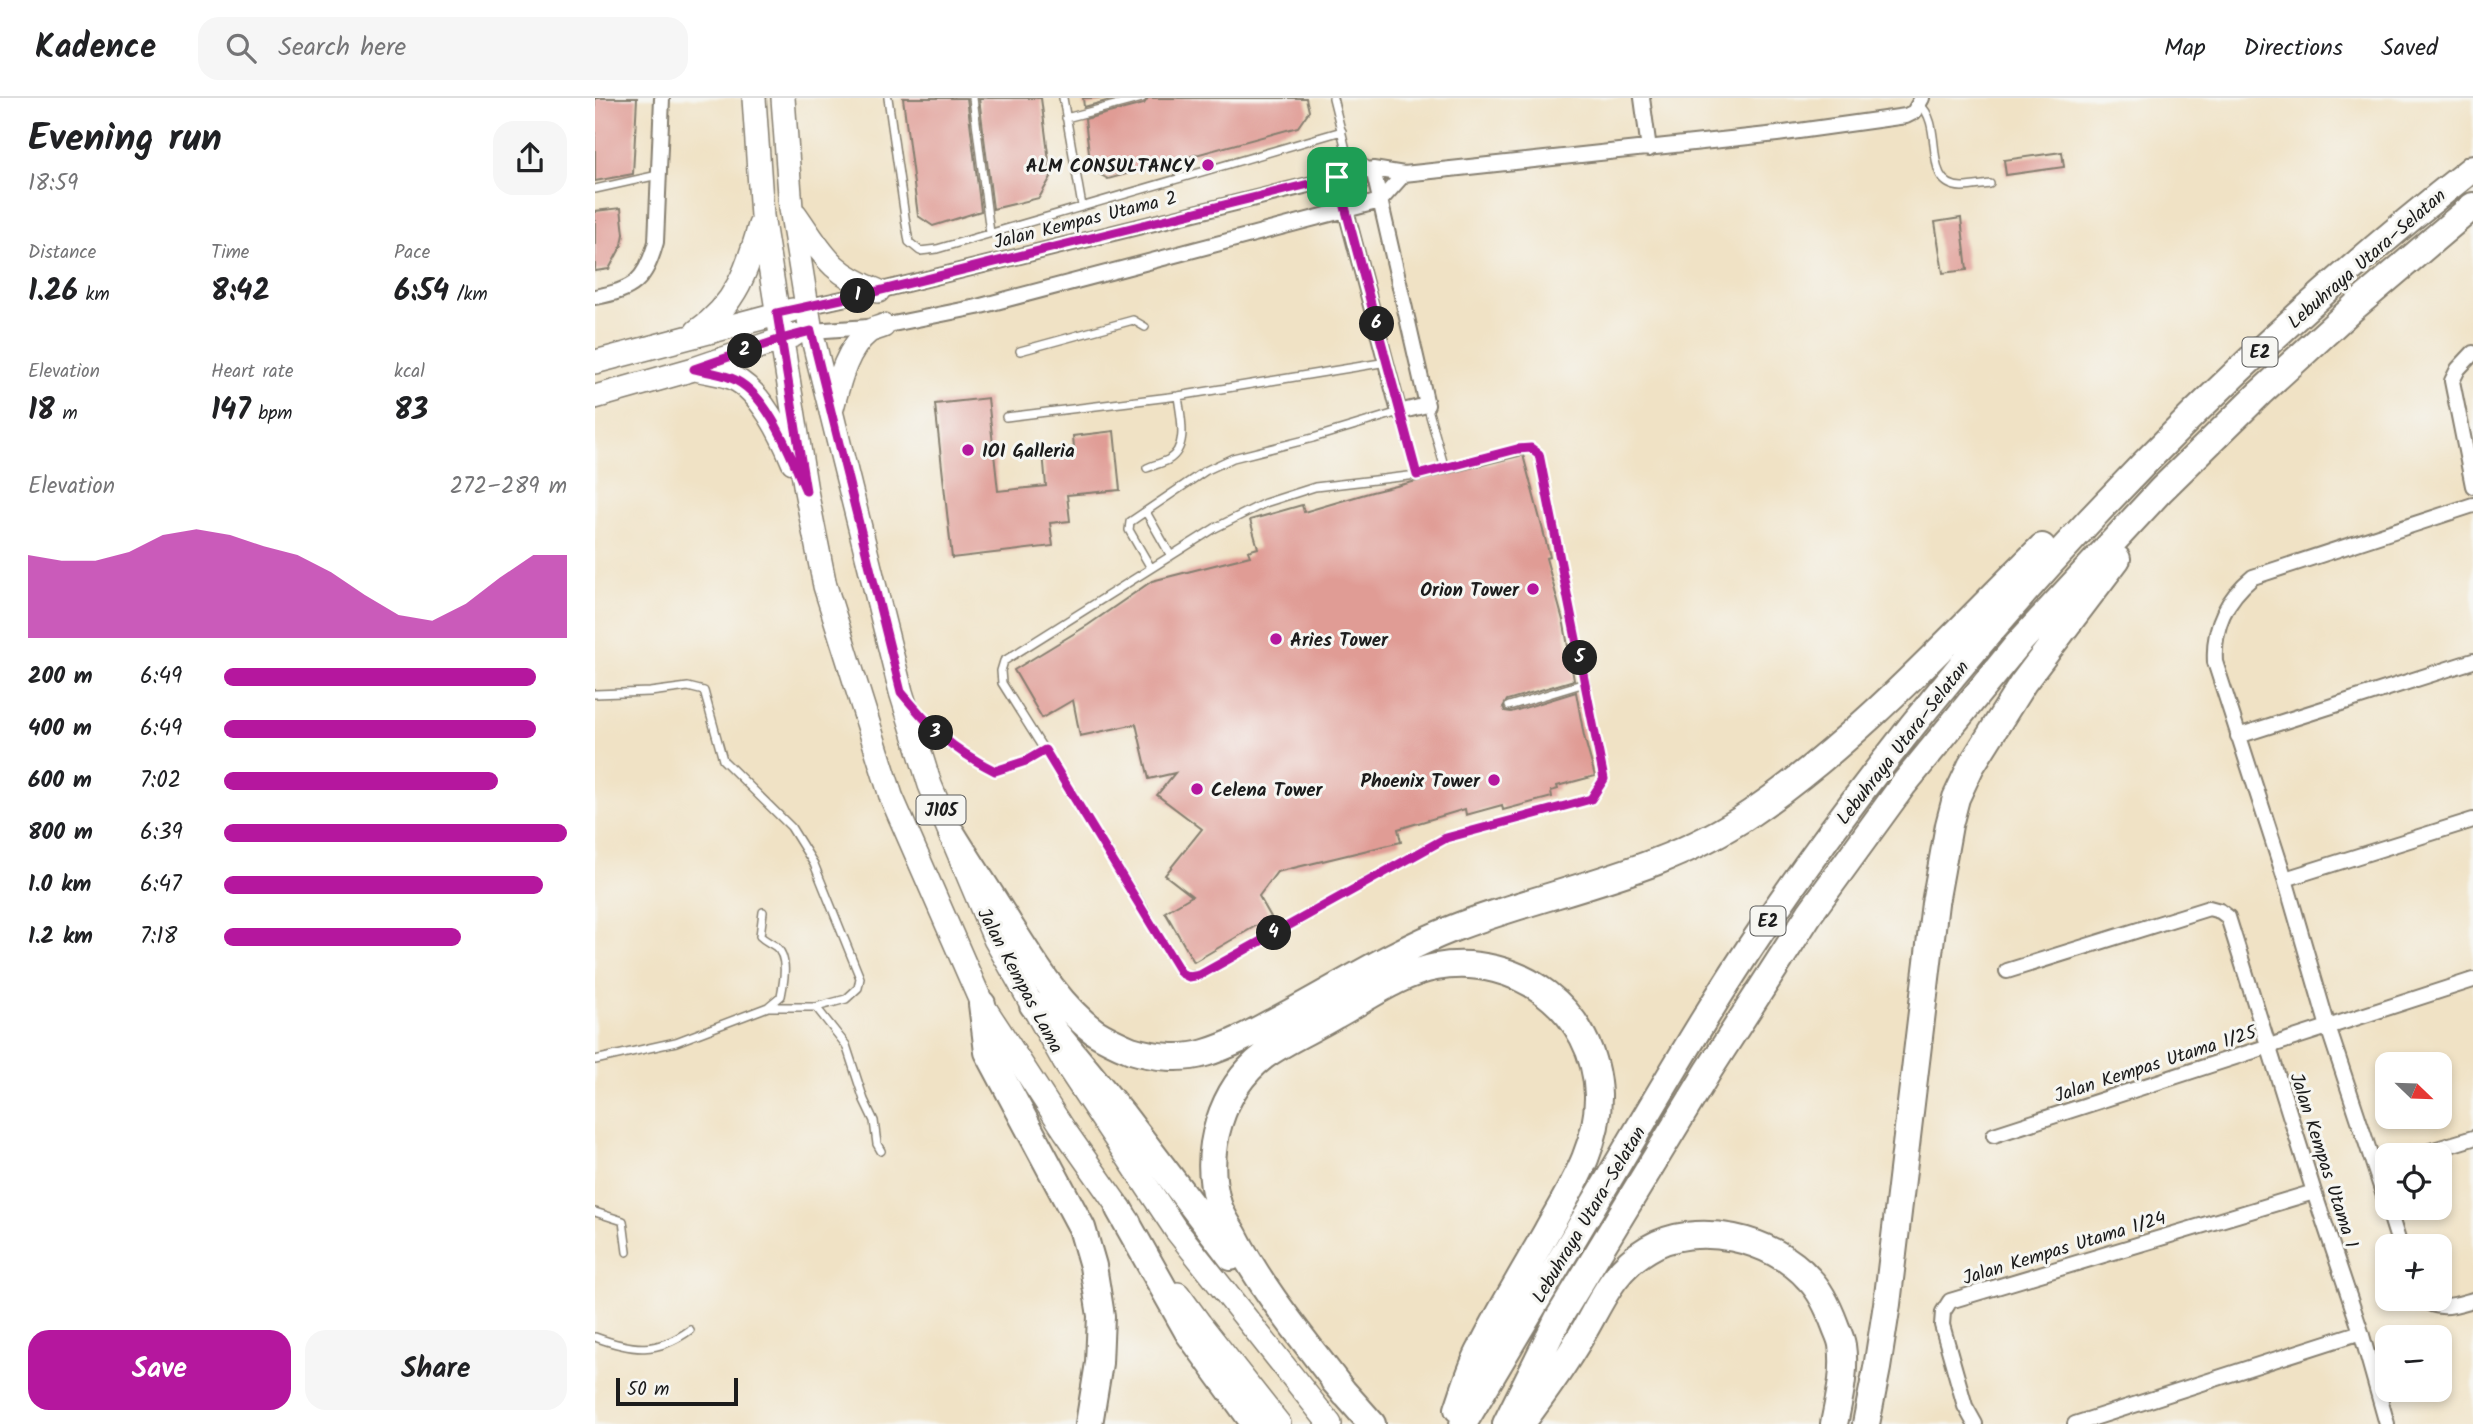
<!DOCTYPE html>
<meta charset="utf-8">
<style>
body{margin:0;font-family:Kalam,sans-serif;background:#f6f6f6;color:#202124;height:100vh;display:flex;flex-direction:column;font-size:26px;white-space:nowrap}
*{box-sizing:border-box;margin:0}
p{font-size:23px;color:#757577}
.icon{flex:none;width:38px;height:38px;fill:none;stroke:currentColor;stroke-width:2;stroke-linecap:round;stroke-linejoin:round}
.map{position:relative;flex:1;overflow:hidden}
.panel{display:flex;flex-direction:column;background:#fff;width:595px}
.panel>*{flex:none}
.needle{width:46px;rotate:113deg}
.buttons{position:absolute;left:1780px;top:954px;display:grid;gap:14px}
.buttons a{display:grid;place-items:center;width:77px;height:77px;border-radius:14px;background:#fff;box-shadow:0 4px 10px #0003;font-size:35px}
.scale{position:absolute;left:21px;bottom:18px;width:122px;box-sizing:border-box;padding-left:7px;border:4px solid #1c1c1c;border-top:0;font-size:19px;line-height:24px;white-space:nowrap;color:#1c1c1c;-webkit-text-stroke:5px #f6f6f2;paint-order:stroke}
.pin{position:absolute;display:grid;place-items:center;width:60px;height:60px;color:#fff;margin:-30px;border-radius:14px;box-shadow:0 4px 10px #0006}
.km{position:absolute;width:35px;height:35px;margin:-18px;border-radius:50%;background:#222;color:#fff;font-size:19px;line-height:35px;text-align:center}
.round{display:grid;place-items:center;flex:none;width:74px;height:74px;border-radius:21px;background:#f6f6f6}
.summary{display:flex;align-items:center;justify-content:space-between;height:119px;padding:0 28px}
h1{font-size:38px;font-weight:600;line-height:52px}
.stats{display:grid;grid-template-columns:repeat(3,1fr);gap:10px;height:119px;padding:7px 28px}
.stats div{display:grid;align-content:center}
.stats b{font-size:30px;font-weight:600}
.stats small{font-size:19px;font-weight:400}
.stats p{font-size:19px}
.chart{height:196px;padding:14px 28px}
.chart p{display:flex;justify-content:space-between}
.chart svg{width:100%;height:126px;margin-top:7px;fill:#b5179e;opacity:.7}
.primary-button{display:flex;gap:14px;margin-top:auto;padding:14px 28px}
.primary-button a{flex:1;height:80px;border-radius:21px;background:#b5179e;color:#fff;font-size:28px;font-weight:600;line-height:80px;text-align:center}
.primary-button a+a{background:#f6f6f6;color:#202124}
ul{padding:0 28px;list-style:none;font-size:23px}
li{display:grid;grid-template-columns:112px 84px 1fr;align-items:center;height:52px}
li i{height:18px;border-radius:9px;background:#b5179e}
header{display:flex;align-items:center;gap:42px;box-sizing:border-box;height:98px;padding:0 35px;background:#fff;border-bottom:2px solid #e0e0e0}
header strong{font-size:33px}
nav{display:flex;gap:38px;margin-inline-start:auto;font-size:24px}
.search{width:490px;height:63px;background:#f6f6f6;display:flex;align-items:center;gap:18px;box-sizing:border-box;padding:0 24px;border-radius:21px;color:#757577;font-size:26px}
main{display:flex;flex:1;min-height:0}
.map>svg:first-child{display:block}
</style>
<header>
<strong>Kadence</strong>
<div class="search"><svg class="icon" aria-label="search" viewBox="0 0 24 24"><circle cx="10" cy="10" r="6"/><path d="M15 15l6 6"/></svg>Search here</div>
<nav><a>Map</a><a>Directions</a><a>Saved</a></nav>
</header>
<main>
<section class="panel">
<div class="summary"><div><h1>Evening run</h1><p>18:59</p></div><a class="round"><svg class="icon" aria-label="share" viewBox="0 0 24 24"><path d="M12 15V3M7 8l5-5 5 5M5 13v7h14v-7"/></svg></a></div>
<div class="stats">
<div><p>Distance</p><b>1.26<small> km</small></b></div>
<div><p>Time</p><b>8:42</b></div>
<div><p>Pace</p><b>6:54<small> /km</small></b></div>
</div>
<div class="stats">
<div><p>Elevation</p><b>18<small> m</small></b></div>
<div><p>Heart rate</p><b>147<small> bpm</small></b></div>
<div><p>kcal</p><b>83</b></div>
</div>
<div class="chart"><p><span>Elevation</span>272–289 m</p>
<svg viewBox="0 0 160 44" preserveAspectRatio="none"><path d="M0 44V15L10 17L20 17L30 14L40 8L50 6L60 8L70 12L80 15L90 21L100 29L110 36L120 38L130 32L140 23L150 15L160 15V44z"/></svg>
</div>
<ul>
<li><b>200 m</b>6:49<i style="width:91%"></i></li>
<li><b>400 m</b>6:49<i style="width:91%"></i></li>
<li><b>600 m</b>7:02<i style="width:80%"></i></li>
<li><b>800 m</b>6:39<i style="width:100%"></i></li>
<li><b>1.0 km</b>6:47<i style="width:93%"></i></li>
<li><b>1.2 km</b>7:18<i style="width:69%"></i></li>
</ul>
<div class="primary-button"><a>Save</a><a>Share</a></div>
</section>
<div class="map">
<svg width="1878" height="1326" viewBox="0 0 1878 1326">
<rect width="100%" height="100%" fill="#f6f6f2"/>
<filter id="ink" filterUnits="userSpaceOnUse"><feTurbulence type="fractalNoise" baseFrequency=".0143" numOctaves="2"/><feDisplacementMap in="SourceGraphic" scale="14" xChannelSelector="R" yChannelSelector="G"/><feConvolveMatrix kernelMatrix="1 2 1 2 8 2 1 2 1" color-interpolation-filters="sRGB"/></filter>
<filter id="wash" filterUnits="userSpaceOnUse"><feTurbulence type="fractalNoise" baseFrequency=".00686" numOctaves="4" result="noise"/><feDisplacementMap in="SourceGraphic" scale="28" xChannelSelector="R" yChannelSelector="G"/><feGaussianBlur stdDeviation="1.57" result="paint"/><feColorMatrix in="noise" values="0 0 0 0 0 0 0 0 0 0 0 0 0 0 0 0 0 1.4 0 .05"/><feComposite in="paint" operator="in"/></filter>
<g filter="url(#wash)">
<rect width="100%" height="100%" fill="#f0e2c5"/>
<g id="blocks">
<path fill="#e09c95" d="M0,0H42L38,76L0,83Z
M308,0H372L386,113L338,128L323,118Z
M384,0H446L456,79L444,100L398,111Z
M488,0H523L489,9Z
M553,0H711L714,13L703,29L513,81L496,71L490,21L549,6Z
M1467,54L1469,69L1411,77L1409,62Z
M26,110L29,136L27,147L14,171L0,173V113Z
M1366,120L1372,172L1348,175L1340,124Z
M393,300L403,393L451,388L448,354L479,350L478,338L519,333L525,392L472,397L475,423L455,425L458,448L357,460L340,306Z
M928,357L955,459L951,460L969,526L979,582L912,602L908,609L910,613L916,614L981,594L989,638L1000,678L962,688L963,691L956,693L957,699L908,712L907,707L871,717L870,711L803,731L806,744L682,774L664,798L676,819L599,864L570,814L597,798L570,777L607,731L562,697L580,675L554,681L541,626L485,638L478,602L447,620L419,572L493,527L557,483L655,458L653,453L663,450L655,422L707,407L709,414L777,394Z"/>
</g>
</g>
<g filter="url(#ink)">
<use href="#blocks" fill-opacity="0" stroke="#867f70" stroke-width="2"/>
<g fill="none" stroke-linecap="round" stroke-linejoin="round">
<defs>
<path id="service" d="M293,0L311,126L314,144L325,153L342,151L747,33
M378,0L395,135
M468,0L487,108
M738,0L751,52L742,79
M1324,6C1351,27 1325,88 1367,89C1376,89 1386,87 1395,86
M471,20L547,0
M751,52L776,70
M0,91L63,77
M425,253L538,222L550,229
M832,307L850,371
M411,319L583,298L792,264
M935,350L944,356L1009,681L996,701L851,740L605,877L590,878L585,875L547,808L407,585L406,573L409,563L620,430L670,405L720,389L822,377L922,351Z
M552,370C559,367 567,365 573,362C595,349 585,317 583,298
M551,414L576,458
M556,470L534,432L535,424L610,373L638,360L718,340L804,314L822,377
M0,596L55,594L93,589L109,593L128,662L196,729L219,766L265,880L263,890L251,901L221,909H173L81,944L0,962
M914,608L990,585
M320,611L354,646L400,673L431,663L450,652
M168,814L165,838C170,843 174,844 180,848C194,858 189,883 186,898L174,908
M221,909L251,947L269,1002L279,1023L282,1046L286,1053
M0,1114L28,1123L32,1154
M0,1239C38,1253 62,1256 95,1232"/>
<path id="minor" d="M1047,0L1054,51
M742,79L804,314L832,307L778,71
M785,103L809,76
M0,199C39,192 50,183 61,144L67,0
M211,209L283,193L778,71L809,76L1182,36L1311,18L1319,14L1327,0
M216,233L288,228L382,209L785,103
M1878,255L1863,271L1857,283L1878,388
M1643,638L1878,563
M1690,781L1878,722
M1412,873L1614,810L1625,813L1633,819L1719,1094L1766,1234L1792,1326
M1399,1037L1878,882
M1822,1057L1878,1040
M1792,1107L1733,929L1690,781L1620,564C1618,529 1630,502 1658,479L1878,407
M1793,1110L1805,1148
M1827,1200C1843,1214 1860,1207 1878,1202
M1380,1326L1370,1308L1347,1227L1348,1214L1355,1203L1719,1094
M1480,1326L1766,1234"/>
<path id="primary" d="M159,0L167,118L211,393L230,488L296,698L387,906L470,1033L534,1124
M188,0L196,110L216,233L306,594L335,687L400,841L470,965L581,1132L735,1326
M200,116C229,157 234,174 283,193
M102,233C141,207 153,170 165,127
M0,264L197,212
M100,271C112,274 126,275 138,280C165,292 187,337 198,364
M0,299L99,271L199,237
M236,314C243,288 250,252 273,234C277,231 284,230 288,228
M583,1196L605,1226L684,1326"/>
<path id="motorway" d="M357,736C376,767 396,797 415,828C438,864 464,908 500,934C511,941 524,947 536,952C559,959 587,962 610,955C634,948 656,936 678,924C738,893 795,855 859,830C958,792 1067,776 1156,715C1264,641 1354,541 1447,449
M387,906L393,954L487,1130L498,1168L506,1218L504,1265L494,1326
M438,907L528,1017L636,1159
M524,1111L593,1234L660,1326
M739,1283L777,1326
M750,1296C711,1244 668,1194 639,1137C633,1127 626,1117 623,1106C607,1054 626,991 669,958C691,942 718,931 741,917C772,900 806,875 841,869C923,855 1000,912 1003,997C1004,1048 976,1090 952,1133C930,1172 906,1211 886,1251C876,1269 870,1291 863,1311
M868,1326C922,1235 976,1144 1031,1052C1075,978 1119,902 1168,830C1361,546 1608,282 1878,70
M911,1326L963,1221L1114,972L1215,815L1308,687L1423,546L1566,392L1665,295L1758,210L1878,108
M926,1326C947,1298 968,1269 986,1238C1006,1205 1016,1173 1053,1151C1101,1122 1178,1140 1214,1181C1226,1193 1234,1211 1240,1227C1242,1233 1246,1240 1247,1247C1251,1273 1244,1301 1239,1326
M1271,1326L1282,1270L1292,1206L1340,805L1354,727L1361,700L1376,668L1428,585L1522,461"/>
</defs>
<use href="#service" stroke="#867f70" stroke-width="10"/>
<use href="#minor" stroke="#867f70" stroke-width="18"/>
<use href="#primary" stroke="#867f70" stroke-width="26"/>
<use href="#motorway" stroke="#867f70" stroke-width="30"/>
<use href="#service" stroke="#fff" stroke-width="7"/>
<use href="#minor" stroke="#fff" stroke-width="14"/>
<use href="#primary" stroke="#fff" stroke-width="23"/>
<use href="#motorway" stroke="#fff" stroke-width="26"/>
</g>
</g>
<g fill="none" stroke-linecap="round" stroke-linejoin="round" filter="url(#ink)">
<defs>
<path id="route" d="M742,79L283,193L182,215L211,393C196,359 173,294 136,280C124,275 111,274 99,271L186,241L216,233L306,594C339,633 353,649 400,673L431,663L450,652L586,875L594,879L605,877L851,740L996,701L1009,681L944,356L936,350L922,351L822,377L742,79"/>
</defs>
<use href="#route" stroke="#fff" stroke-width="14"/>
<use href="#route" stroke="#b5179e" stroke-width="9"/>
</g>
<g fill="#b5179e" stroke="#f6f6f2" stroke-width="2.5">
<circle cx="613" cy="67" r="7"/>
<circle cx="373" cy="352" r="7"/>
<circle cx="938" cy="491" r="7"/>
<circle cx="681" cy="541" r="7"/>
<circle cx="899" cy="682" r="7"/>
<circle cx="602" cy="691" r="7"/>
</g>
<g text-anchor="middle" stroke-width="6" stroke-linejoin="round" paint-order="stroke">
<g fill="#f6f6f2" stroke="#5d5d5c" stroke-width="2">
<rect x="1647.5" y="239.5" width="35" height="29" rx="5"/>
<rect x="321.5" y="697.5" width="49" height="29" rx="5"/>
<rect x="1155.5" y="808.5" width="35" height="29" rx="5"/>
</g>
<g font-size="18" font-weight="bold" fill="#1c1c1c">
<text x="1665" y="260">E2</text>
<text x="346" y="718">J105</text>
<text x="1173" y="829">E2</text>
</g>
<g font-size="19" font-weight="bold" fill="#1c1c1c" stroke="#f6f6f2" text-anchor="end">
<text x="599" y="74">ALM CONSULTANCY</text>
<text x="387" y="359" text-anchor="start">IOI Galleria</text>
<text x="924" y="498">Orion Tower</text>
<text x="695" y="548" text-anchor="start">Aries Tower</text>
<text x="885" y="689">Phoenix Tower</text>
<text x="616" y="698" text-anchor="start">Celena Tower</text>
</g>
<g font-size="19" fill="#1c1c1c" stroke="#f6f6f2">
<text transform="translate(490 121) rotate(-14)" y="7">Jalan Kempas Utama 2</text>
<text transform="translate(1771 160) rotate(-41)" y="7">Lebuhraya Utara–Selatan</text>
<text transform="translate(1307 644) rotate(-52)" y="7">Lebuhraya Utara–Selatan</text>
<text transform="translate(426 882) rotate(62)" y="7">Jalan Kempas Lama</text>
<text transform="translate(1560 965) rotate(-18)" y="7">Jalan Kempas Utama 1/25</text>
<text transform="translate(1730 1062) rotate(72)" y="7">Jalan Kempas Utama 1</text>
<text transform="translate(993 1116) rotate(-59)" y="7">Lebuhraya Utara–Selatan</text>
<text transform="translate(1469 1149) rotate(-17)" y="7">Jalan Kempas Utama 1/24</text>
</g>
</g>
</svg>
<div class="buttons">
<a><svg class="needle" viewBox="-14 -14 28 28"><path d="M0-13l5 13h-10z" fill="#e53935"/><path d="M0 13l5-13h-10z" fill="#757577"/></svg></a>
<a><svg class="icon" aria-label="locate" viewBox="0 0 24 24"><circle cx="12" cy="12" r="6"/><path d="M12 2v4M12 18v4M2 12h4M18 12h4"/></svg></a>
<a>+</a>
<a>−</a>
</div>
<div class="scale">50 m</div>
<div class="pin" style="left:742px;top:79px;background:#1e9e55"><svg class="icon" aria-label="arrive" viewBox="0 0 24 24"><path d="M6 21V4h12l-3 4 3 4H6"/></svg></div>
<b class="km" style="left:263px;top:198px">1</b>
<b class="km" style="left:150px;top:253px">2</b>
<b class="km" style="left:341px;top:635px">3</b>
<b class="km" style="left:679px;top:835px">4</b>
<b class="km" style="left:985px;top:560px">5</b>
<b class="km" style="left:782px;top:226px">6</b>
</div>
</main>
